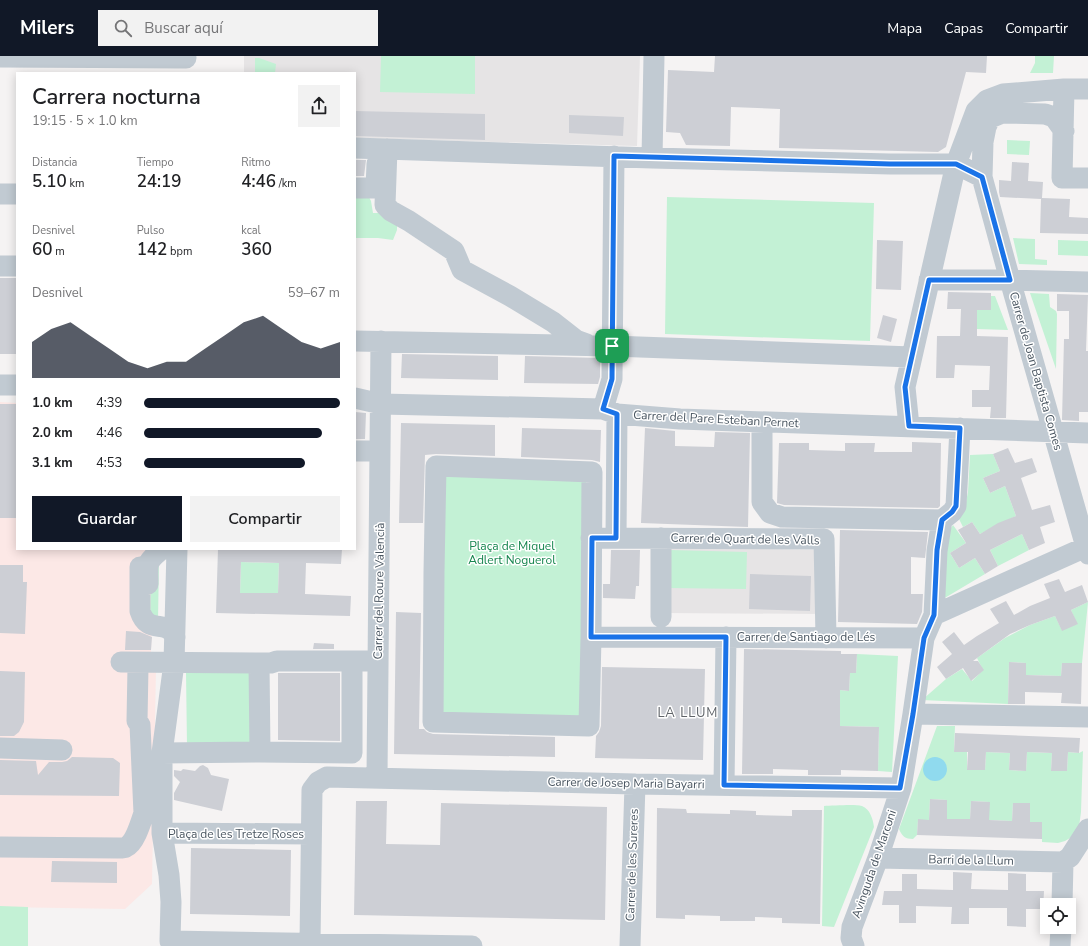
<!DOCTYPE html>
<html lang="es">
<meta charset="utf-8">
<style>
body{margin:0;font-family:"Nunito Sans",sans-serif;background:#f2f2f2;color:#202124;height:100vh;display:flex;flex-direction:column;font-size:15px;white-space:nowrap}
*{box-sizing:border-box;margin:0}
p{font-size:13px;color:#757577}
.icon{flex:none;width:22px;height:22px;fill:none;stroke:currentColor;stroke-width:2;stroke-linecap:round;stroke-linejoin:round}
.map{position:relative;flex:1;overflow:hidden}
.sheet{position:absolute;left:16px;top:16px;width:340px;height:478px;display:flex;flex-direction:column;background:#fff;border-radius:0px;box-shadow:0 2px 10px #0003}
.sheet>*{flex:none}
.buttons{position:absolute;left:1040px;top:842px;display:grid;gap:8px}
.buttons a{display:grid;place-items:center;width:36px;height:36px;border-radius:0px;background:#fff;box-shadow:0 2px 10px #0003;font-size:20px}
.pin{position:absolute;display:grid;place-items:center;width:34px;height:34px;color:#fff;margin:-17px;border-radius:8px;box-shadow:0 2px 6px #0006}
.round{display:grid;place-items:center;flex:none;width:42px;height:42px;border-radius:0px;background:#f2f2f2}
.head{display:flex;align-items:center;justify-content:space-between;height:68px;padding:0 16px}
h1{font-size:22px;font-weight:600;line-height:30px}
.figures{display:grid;grid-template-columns:repeat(3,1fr);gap:6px;height:68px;padding:4px 16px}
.figures div{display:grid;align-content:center}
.figures b{font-size:17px;font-weight:600}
.figures small{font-size:11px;font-weight:400}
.figures p{font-size:11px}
.chart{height:112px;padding:8px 16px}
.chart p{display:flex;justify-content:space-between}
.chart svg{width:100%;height:72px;margin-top:4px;fill:#111827;opacity:.7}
.cta{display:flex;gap:8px;margin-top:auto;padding:8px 16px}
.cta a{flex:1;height:46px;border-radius:0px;background:#111827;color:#fff;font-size:16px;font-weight:600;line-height:46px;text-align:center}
.cta a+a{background:#f2f2f2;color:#202124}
ul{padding:0 16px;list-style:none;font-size:13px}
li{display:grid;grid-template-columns:64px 48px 1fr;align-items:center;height:30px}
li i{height:10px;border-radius:5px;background:#111827}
header{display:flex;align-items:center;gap:24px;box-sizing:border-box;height:56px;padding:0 20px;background:#111827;color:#fff}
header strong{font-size:19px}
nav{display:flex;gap:22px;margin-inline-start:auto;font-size:14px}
.search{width:280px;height:36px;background:#f2f2f2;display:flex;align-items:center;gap:10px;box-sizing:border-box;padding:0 14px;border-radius:0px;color:#757577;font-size:15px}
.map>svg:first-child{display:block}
</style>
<header>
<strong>Milers</strong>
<div class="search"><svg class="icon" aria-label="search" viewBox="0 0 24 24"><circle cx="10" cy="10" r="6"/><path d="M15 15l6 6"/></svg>Buscar aquí</div>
<nav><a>Mapa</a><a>Capas</a><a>Compartir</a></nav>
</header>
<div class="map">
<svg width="1088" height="890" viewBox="0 0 1088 890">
<rect width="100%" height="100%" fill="#f5f3f3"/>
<path fill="#e6e4e5" d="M244,0H640L637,90L355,82V17H244Z
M667,491L822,494L821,558L665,557Z"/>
<path fill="#fce8e6" d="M0,346L17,347V493H159L152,565L151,595V611L156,612L152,828L125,853L0,851Z"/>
<path fill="#c3f1d5" d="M381,0H475V38L380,36Z
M1035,0H1054L1053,17H1030L1035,7Z
M255,2H259L276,8L275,17H255Z
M1007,84L1030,85L1029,99L1007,98Z
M355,139H368L371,145L373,157H383L397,167V174L393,184L378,182H355Z
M667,141L874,147L870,285L665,278Z
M1013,182L1035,183V203L1047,204V209L1019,208Z
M1058,184L1088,185V200L1058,199Z
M1030,237L1049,238L1050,251L1056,255L1057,258L1056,313Z
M991,240H995L1008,274L977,273V254H991Z
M993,398L1000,415L983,422L990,437L1005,430L1016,460L980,478L972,466L963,471L959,463L966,446L968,436L970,399Z
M442,420L586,423L581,662L437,659Z
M953,469L966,487L950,497L959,512L975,502L985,518L943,543L946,479Z
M1022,478L1029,494L998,510L990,494Z
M670,494L747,496L746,533L668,532Z
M159,505L158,565H150L151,511Z
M241,506L279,507L278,537H240Z
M1088,546L1082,607H1062L1061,620L1026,619V607L1009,606L1008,648L922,644L946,623L962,613L972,625L983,614L977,602L1005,582L1030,569L1055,560L1062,574L1077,568L1071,554Z
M857,598L898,600L892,716L878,715L879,671L840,670V634L849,635L850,617H856Z
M250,615L251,689L187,690L186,616Z
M937,670H955L954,696H967V714H985L986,696L1010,697L1009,714L1026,715L1027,696L1052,697L1051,715H1067L1068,696L1079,697L1083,695L1081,756L1079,771L1070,782L1065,785L1058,787L1042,786V766H1030V747H1013L1012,765L989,764V746L971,745L970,763H947V744L930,743L929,764H918L917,779L913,783C905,783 902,780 899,773Z
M824,750C832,750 854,748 862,750C870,753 873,763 874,771L834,871L822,870Z
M0,850L28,851V890H0Z"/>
<path fill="#90daee" d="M923 713a12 12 0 1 1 24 0a12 12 0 1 1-24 0Z"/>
<path fill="#cdcfd5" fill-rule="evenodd" d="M715,0H987L986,17L966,16L946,91L938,96L779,92L780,53L731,51L730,90L686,89L680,77L666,76L668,14L714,16Z
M355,55L485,58V84L355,80Z
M569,59L624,61L623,80L569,77Z
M355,104H366L364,120H355Z
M1012,106L1029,107L1028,125L1043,126L1042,142L1070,143L1069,161L1088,162V178L1040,177L1041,143L1000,141L999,136V124L1011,125Z
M877,184L903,185L901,234L876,233Z
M0,222H17V298H0Z
M948,236L991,237V254H977V280L1008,281L1006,362H990L991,351H972V334H989L990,310L955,309L954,322H936L937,280H960L961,253H947Z
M1057,238L1088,239L1086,295H1088V356H1079V365L1062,364L1064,283H1069V255H1057Z
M883,259L897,263L891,286L877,282Z
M402,298L498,300V324L401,322Z
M525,300L600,302V321L598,328L524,327Z
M0,348H17V462H0Z
M355,356L366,357L365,383H355Z
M401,367L495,369V400L436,398L425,399L423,467H399Z
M522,372L601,374L600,406L592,404L521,401Z
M645,372L675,375V390L714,391L715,376L750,377L748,471L641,467Z
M912,386L941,387L940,450L938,452L784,449L777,447L779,387H809V394L845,395V387H875L874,396H912Z
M1008,392L1015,407L1032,402L1037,416L1021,422L1032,454L1050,449L1055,466L1040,471L1045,487L1029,494L1022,478L990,494L998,510L985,518L975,502L959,512L950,497L966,487L958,474L972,466L980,478L998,467L1016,460L1005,430L990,437L983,422L1000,415L993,398Z
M840,474L928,476L925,502L911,501V538H923L922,556L917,568L838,566Z
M218,493H342L341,508L306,507L305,538L351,540L350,560L216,557ZM241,506L279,507L278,537H240Z
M611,494H640L639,530H636L635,543L603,542V528H610Z
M0,509H23V526H27L25,578L0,577Z
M750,518L811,520L810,555L749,553Z
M1059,523L1065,536L1082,529L1088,546L1071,554L1078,568L1062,575L1055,560L1030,569L1010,578L973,605H978L984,614L971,625L963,612L946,623L937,611L952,598L942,586L954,576L964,589L977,580L999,567L990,553L1006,545L1014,559L1030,550L1050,542L1044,528Z
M396,556L421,557L419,673H424L427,676L433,678L555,681V701L394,698Z
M126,575L140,576L152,581L151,594H125Z
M314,587L334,588V593H313Z
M744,593L841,595V598H857L856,617H850L849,635L840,634V670L879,671L878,715L841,714V719H808V714L773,713V718H742Z
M1009,606L1026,607V619L1061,620L1062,607H1082L1081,648L1061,647L1062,637L1025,636V648H1008Z
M602,611L705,613L703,704L595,702L596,680L599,676L601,670Z
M0,615L25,616L24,666L19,676L14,680H0Z
M278,617H340V685L278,684Z
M955,677L1080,682L1079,697L1068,696L1067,715H1051L1052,697L1027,696L1026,715L1009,714L1010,697L986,696L985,714H967L968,696H954Z
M72,701L113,702L120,707L119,740L0,739V704L36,705L38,719L49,706H62L67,705Z
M203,709L208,712L211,719L229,723L222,755L174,744V737L180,726L174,720V714L181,715L183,713L195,715L200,710Z
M930,743L947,744V763H970L971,745L990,746L989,764L1012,765L1013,747H1030V766H1042V783L917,779L918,763L929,764Z
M356,745H387L386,788L440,789L441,747L607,751L605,864L354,859Z
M657,752L686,753L687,757L730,758V754L756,755V759L792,760V754H822L820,868L782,867V862L755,861V865H720V860L685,859V863L656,862Z
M191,792L291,794L290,860L190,858Z
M52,805L117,806V827L51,826Z
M953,816L972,817L971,833L1008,834V817L1026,818V835H1044L1043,853H1026V871L1007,870V852H969V868H951L952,851L916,850V867H899V849H882L884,835H902V818H917V833L953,834Z"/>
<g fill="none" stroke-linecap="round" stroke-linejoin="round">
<path stroke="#c1cad2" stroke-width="21" d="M0,1L186,2
M1064,33L1062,122H1088
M1064,75L1054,61L1045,58L1002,57L990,62L986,71L983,86L982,121L1010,224L1088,498
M355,92L652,102L890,108H956L982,121
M387,93L385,149L391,155L409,165L454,195L462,214L510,240L553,266L576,284L587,288
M652,102L654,0
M355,132H376L377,108
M0,138H17
M0,210H17
M929,224H1010L1088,226
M355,285L612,290L912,301
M0,329H17
M355,342L381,348L603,353L617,358L680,363L1088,377
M603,353L612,323L614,100
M762,366V446L770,457L782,461L942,464
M909,370L905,331L956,108L976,55L987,44L1003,38L1064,33H1088
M355,395H380
M436,410L592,416L591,581L589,670L433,666L434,516Z
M591,482L824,483L826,582
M616,482L617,358
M661,482V561
M140,511V555C148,580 167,562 175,581
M148,528C148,507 145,507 162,493
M934,559L1088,490
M591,581L924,582
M121,606L259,607H271L277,605H378
M913,658L1088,661
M0,692L62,694
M260,696L352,697V605
M162,697L260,696L259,607
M377,721L381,285
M724,729L726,581
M162,777L311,778
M0,791L119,792C121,792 124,792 126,791C135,787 141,766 144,757L140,669L137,665L138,611
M878,802L1063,806
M1063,806L1070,801L1088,773
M1062,849L1063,806
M170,885L171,846L169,819L162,777V697L174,607L177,493
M170,885L472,890
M310,887L312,734L318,726L327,721L635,728L901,732
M630,890L635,728
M854,890L851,882L852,871L878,802L901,732L913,658L924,582L934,559L937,495L942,464L952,456L956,450L960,372
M1060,890L1061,871"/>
</g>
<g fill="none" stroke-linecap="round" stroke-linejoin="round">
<defs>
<path id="route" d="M614,100L890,108H956L982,121L1010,224H929L905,331L909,370L960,372L956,450L952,456L942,464L937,494L934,559L924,582L913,658L900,732L724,729L726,581H591L592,482H616L617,358L603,353L612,323Z"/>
</defs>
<use href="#route" stroke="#fff" stroke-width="8"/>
<use href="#route" stroke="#1a73e8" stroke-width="5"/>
</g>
<g text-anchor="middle" stroke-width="3" stroke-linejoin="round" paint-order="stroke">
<g font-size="12" fill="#4a5661" stroke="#fff">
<text transform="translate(1036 315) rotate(74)" y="4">Carrer de Joan Baptista Comes</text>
<text transform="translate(716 363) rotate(3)" y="4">Carrer del Pare Esteban Pernet</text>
<text transform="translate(745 483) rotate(1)" y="4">Carrer de Quart de les Valls</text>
<text transform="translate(379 535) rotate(-89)" y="4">Carrer del Roure Valencià</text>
<text x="806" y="585">Carrer de Santiago de Lés</text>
<text transform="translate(626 727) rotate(1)" y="4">Carrer de Josep Maria Bayarri</text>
<text x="236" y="782">Plaça de les Tretze Roses</text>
<text transform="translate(971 804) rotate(1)" y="4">Barri de la Llum</text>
<text transform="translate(874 808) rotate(-71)" y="4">Avinguda de Marconi</text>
<text transform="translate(632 809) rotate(-88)" y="4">Carrer de les Sureres</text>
</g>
<g font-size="12" fill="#17864f" stroke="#fff">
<text x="512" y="494">Plaça de Miquel<tspan x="512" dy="14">Adlert Noguerol</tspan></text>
</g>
<g font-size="13" letter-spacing="1" fill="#5f6368" stroke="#fff">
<text x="688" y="661">LA LLUM</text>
</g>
</g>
</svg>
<div class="buttons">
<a><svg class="icon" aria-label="locate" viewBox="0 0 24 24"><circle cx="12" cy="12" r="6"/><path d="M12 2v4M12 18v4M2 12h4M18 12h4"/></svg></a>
</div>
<div class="pin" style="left:612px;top:290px;background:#1e9e55"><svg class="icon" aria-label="arrive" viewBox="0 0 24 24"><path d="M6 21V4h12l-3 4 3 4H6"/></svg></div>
<section class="sheet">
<div class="head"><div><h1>Carrera nocturna</h1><p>19:15 · 5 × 1.0 km</p></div><a class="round"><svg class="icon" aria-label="share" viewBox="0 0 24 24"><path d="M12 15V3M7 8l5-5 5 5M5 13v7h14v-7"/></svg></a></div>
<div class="figures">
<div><p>Distancia</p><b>5.10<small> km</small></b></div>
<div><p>Tiempo</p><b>24:19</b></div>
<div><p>Ritmo</p><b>4:46<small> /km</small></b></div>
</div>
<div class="figures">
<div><p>Desnivel</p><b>60<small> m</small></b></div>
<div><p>Pulso</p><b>142<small> bpm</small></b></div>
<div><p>kcal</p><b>360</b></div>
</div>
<div class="chart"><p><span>Desnivel</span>59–67 m</p>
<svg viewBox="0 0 160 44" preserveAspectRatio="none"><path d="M0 44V22L10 14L20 10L30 18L40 26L50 34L60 38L70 34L80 34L90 26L100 18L110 10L120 6L130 14L140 22L150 26L160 22V44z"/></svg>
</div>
<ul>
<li><b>1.0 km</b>4:39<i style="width:100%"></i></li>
<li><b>2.0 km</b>4:46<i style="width:91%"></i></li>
<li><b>3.1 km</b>4:53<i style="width:82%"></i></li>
</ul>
<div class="cta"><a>Guardar</a><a>Compartir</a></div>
</section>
</div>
